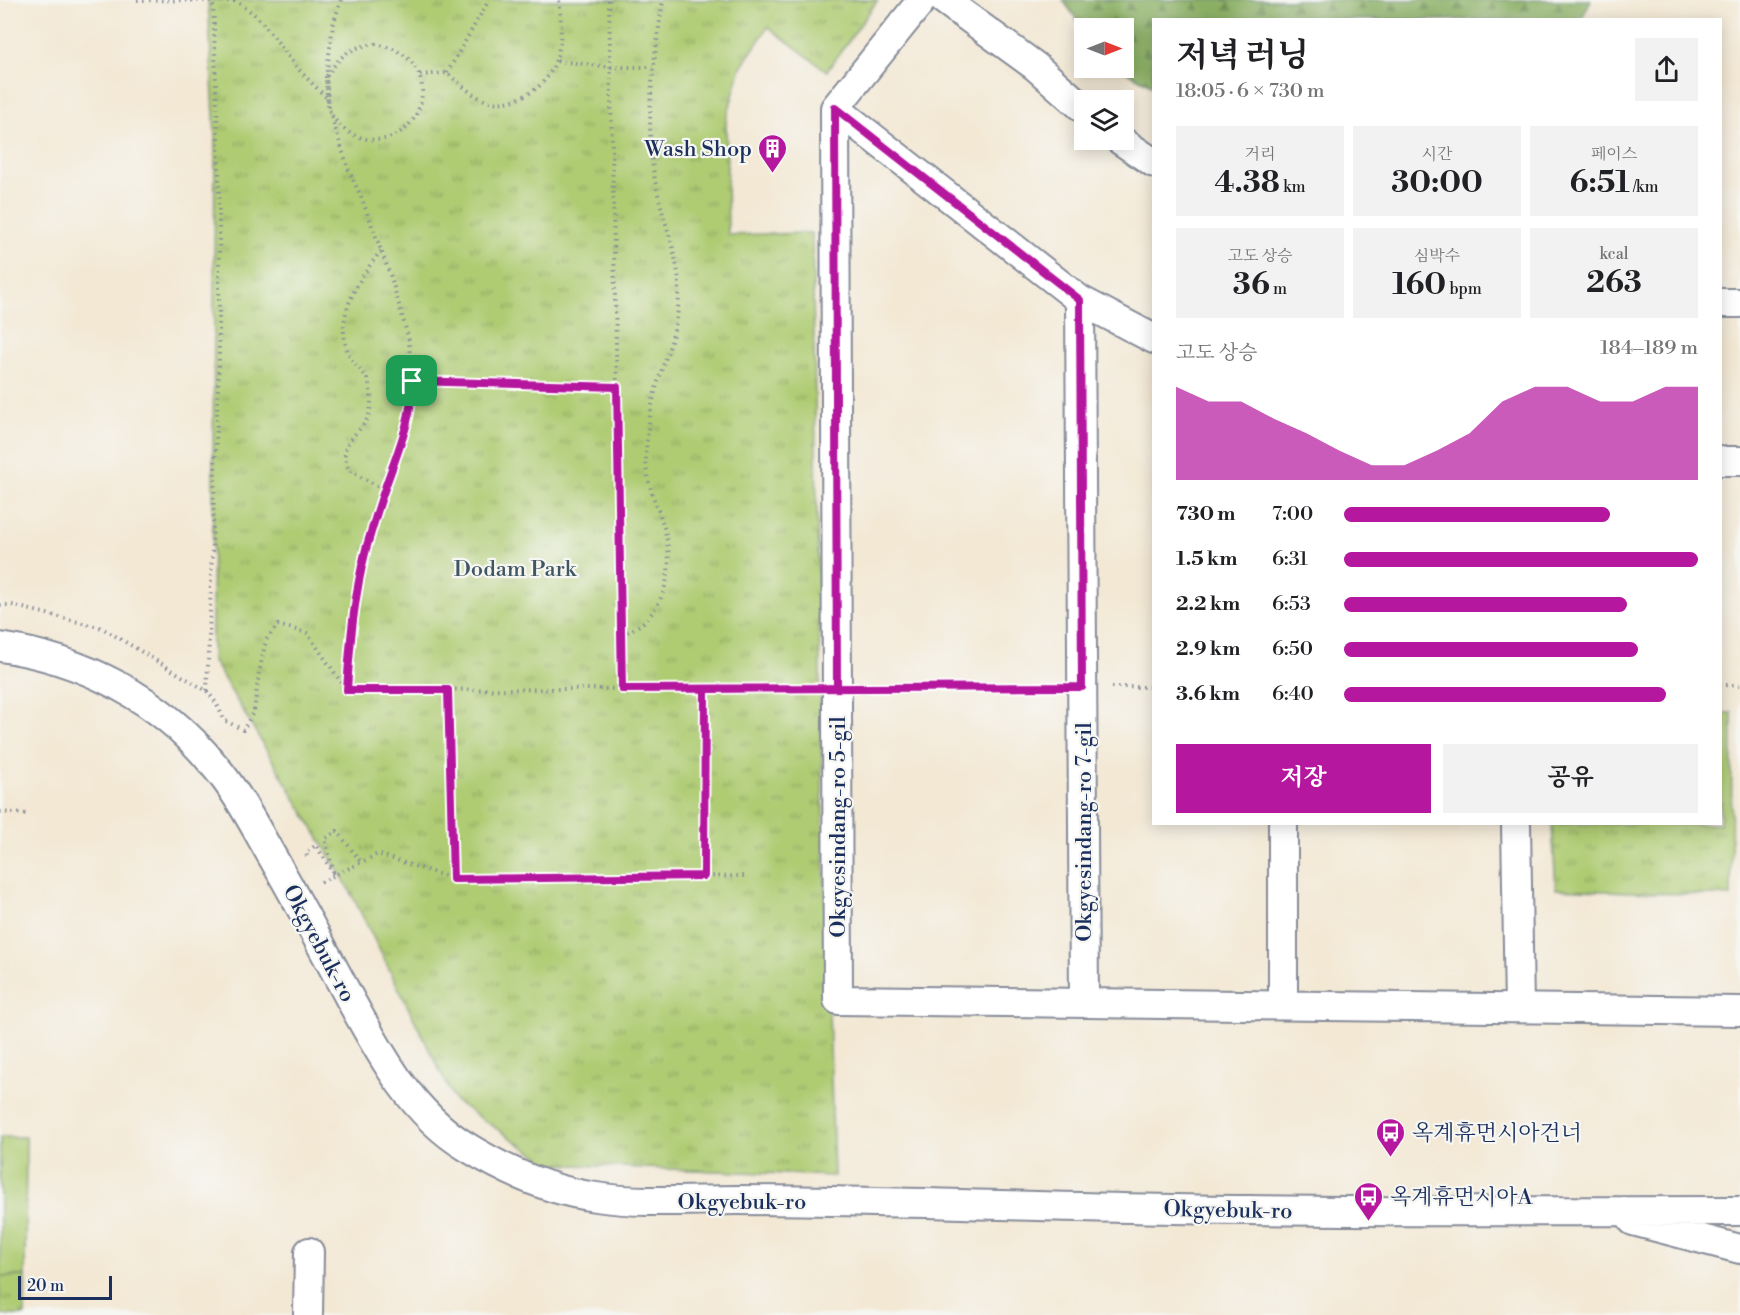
<!DOCTYPE html>
<html lang="ko">
<meta charset="utf-8">
<style>
body{margin:0;font-family:"Libre Bodoni","Noto Serif KR",serif;background:#f2f2f2;color:#202124;height:100vh;display:flex;flex-direction:column;font-size:22px;white-space:nowrap}
*{box-sizing:border-box;margin:0}
p{font-size:20px;color:#757577}
.icon{flex:none;width:33px;height:33px;fill:none;stroke:currentColor;stroke-width:2;stroke-linecap:round;stroke-linejoin:round}
.map{position:relative;flex:1;overflow:hidden}
.sheet{position:absolute;left:1152px;top:18px;width:570px;height:807px;display:flex;flex-direction:column;background:#fff;border-radius:0px;box-shadow:0 3px 15px #0003}
.sheet>*{flex:none}
.needle{width:39px;rotate:90deg}
.tools{position:absolute;left:1074px;top:18px;display:grid;gap:12px}
.tools a{display:grid;place-items:center;width:60px;height:60px;border-radius:0px;background:#fff;box-shadow:0 3px 15px #0003;font-size:30px}
.scale{position:absolute;left:18px;bottom:15px;width:94px;box-sizing:border-box;padding-left:6px;border:3px solid #1b2f5e;border-top:0;font-size:16px;line-height:21px;white-space:nowrap;color:#1b2f5e;-webkit-text-stroke:4px #f6f6f2;paint-order:stroke}
.pin{position:absolute;display:grid;place-items:center;width:51px;height:51px;color:#fff;margin:-26px;border-radius:12px;box-shadow:0 3px 9px #0006}
.round{display:grid;place-items:center;flex:none;width:63px;height:63px;border-radius:0px;background:#f2f2f2}
.overview{display:flex;align-items:center;justify-content:space-between;height:102px;padding:0 24px}
h1{font-size:33px;font-weight:700;line-height:45px}
.stats{display:grid;grid-template-columns:repeat(3,1fr);gap:9px;height:102px;padding:6px 24px}
.stats div{display:grid;align-content:center;border-radius:0px;background:#f2f2f2;text-align:center}
.stats b{font-size:30px;font-weight:700}
.stats small{font-size:16px;font-weight:400}
.stats p{font-size:16px}
.chart{height:168px;padding:12px 24px}
.chart p{display:flex;justify-content:space-between}
.chart svg{width:100%;height:108px;margin-top:6px;fill:#b5179e;opacity:.7}
.button{display:flex;gap:12px;margin-top:auto;padding:12px 24px}
.button a{flex:1;height:69px;border-radius:0px;background:#b5179e;color:#fff;font-size:24px;font-weight:700;line-height:69px;text-align:center}
.button a+a{background:#f2f2f2;color:#202124}
ul{padding:0 24px;list-style:none;font-size:20px}
li{display:grid;grid-template-columns:96px 72px 1fr;align-items:center;height:45px}
li i{height:15px;border-radius:8px;background:#b5179e}
.map>svg:first-child{display:block}
</style>
<div class="map">
<svg width="1740" height="1315" viewBox="0 0 1740 1315">
<defs>
<pattern id="forest-firs" width="22" height="20" patternUnits="userSpaceOnUse" patternTransform="scale(1.5)"><rect width="22" height="20" fill="#8bb065"/><path d="M5 1l3.5 6h-7zM16 11l3.5 6h-7z" fill="#719056"/></pattern>
<pattern id="park-tufts" width="24" height="20" patternUnits="userSpaceOnUse" patternTransform="scale(1.5)"><rect width="24" height="20" fill="#afcc73"/><path d="M3 7l-1-3M5 7V3M7 7l1-3M15 17l-1-3M17 17v-4M19 17l1-3" fill="none" stroke="#8ea662"/></pattern>
</defs>
<rect width="100%" height="100%" fill="#f6f6f2"/>
<filter id="ink" filterUnits="userSpaceOnUse"><feTurbulence type="fractalNoise" baseFrequency=".0167" numOctaves="2"/><feDisplacementMap in="SourceGraphic" scale="12" xChannelSelector="R" yChannelSelector="G"/><feConvolveMatrix kernelMatrix="1 2 1 2 8 2 1 2 1" color-interpolation-filters="sRGB"/></filter>
<filter id="wash" filterUnits="userSpaceOnUse"><feTurbulence type="fractalNoise" baseFrequency=".008" numOctaves="4" result="noise"/><feDisplacementMap in="SourceGraphic" scale="24" xChannelSelector="R" yChannelSelector="G"/><feGaussianBlur stdDeviation="1.35" result="paint"/><feColorMatrix in="noise" values="0 0 0 0 0 0 0 0 0 0 0 0 0 0 0 0 0 1.4 0 .05"/><feComposite in="paint" operator="in"/></filter>
<g filter="url(#wash)">
<rect width="100%" height="100%" fill="#f3e8d4"/>
<path fill="#afcc73" stroke="#657e68" stroke-width="1.5" d="M0,1137H26L25,1276L0,1277Z"/>
<path fill="url(#forest-firs)" stroke="#537062" stroke-width="1.5" d="M1063,0H1591L1581,20H1154L1153,86L1119,68H1124V28H1084V30Z"/>
<path fill="url(#park-tufts)" stroke="#657e68" stroke-width="1.5" d="M208,0H878L827,71L768,27L741,67L726,120L728,235L812,233L822,777L834,1176L550,1164L455,1101L347,885L212,659L215,137Z
M1721,713H1732L1731,896L1556,889L1552,824H1720Z
M25,1276V1315H0V1277Z"/>
</g>
<g filter="url(#ink)">
<g fill="none" stroke-linecap="round" stroke-linejoin="round">
<defs>
<path id="minor" d="M922,0L835,108L838,1000L1740,1011
M944,0L1035,66L1084,109
M835,108L1080,300L1154,339
M1120,140L1154,163
M1080,300L1084,1003
M1720,303H1740
M1720,461H1740
M0,647C83,659 161,699 214,765C238,793 255,827 273,858C300,905 325,952 350,999C380,1054 412,1114 467,1147C506,1171 550,1191 596,1197C642,1204 691,1200 737,1200C800,1200 864,1202 927,1203C1034,1206 1141,1209 1248,1210C1412,1212 1576,1211 1740,1211
M1516,824L1519,1008
M1283,1005V824
M1633,1221L1740,1249
M308,1315L309,1252"/>
</defs>
<use href="#minor" stroke="#878c99" stroke-width="32"/>
<path stroke="#878c99" stroke-width="4" stroke-dasharray="1.5 4.5" stroke-linecap="butt" d="M341,0L333,25L326,77L329,109L349,171L362,199L391,277L409,340L412,394L404,435L384,490L366,550L355,597L347,690
M609,0L623,689
M234,1C262,14 276,42 295,65C305,77 317,88 328,99
M375,44C457,57 420,163 354,135C344,131 333,120 329,109C326,100 327,87 326,77C340,56 349,47 375,44Z
M557,61L611,67H653
M447,73L489,0
M420,75L447,73C457,81 468,92 480,98C493,105 507,103 520,98C561,81 564,39 559,0
M381,251C357,280 330,323 352,360C355,365 360,369 364,374C371,382 372,399 370,410C368,428 347,435 345,452C344,457 347,465 349,470L384,490
M412,381L617,387
M0,605H12L102,628L207,691L219,362V168L213,0
M622,635C630,630 642,625 648,618C671,591 673,557 663,524C656,502 646,483 646,459C646,440 649,419 653,400C663,358 680,332 679,286C678,254 662,217 656,185C643,123 654,61 663,0
M1720,685H1740
M1112,687H1154
M866,688H1054
M347,690L808,688
M448,690L453,879
M207,691L217,704L224,720L243,730L254,711L259,673L266,640L278,625L307,633L346,689
M0,812L28,814
M307,856L306,853L316,845L334,875L325,839L337,831L362,863
M704,876L705,689
M321,882L378,854L453,879L748,876"/>
<use href="#minor" stroke="#fff" stroke-width="28"/>
<path stroke="#878c99" stroke-width="4" stroke-dasharray="1.5 4.5" stroke-linecap="butt" d="M137,0L234,1"/>
</g>
</g>
<g fill="none" stroke-linecap="round" stroke-linejoin="round" filter="url(#ink)">
<defs>
<path id="route" d="M412,381C413,418 397,453 385,488C378,508 372,529 366,549C354,596 350,642 347,690H448L453,879L704,876L705,689L837,688L835,108L1080,300L1082,687L622,689L617,387L412,381"/>
</defs>
<use href="#route" stroke="#fff" stroke-width="12"/>
<use href="#route" stroke="#b5179e" stroke-width="8"/>
</g>
<defs>
<symbol id="building-pin" viewBox="-11 -11 22 30"><path d="M0 17L-7.5 6A9.5 9.5 0 1 1 7.5 6Z" fill="#b5179e" stroke="#f6f6f2"/><path d="M-4-6H4V6H1V3H-1V6H-4ZM-2.5-4.3h1.7v1.8h-1.7ZM.8-4.3h1.7v1.8H.8ZM-2.5-1h1.7V.8h-1.7ZM.8-1h1.7V.8H.8Z" fill="#fff"/></symbol>
<symbol id="bus-pin" viewBox="-11 -11 22 30"><path d="M0 17L-7.5 6A9.5 9.5 0 1 1 7.5 6Z" fill="#b5179e" stroke="#f6f6f2"/><path d="M-5-6H5V4H4V6H2V4H-2V6H-4V4H-5ZM-3.5-4V0h7V-4ZM-3.5 1.2v1.5H-2V1.2ZM2 1.2v1.5H3.5V1.2Z" fill="#fff"/></symbol>
</defs>
<g fill-rule="evenodd">
<use href="#building-pin" x="756" y="132" width="33" height="45"/>
<use href="#bus-pin" x="1374" y="1116" width="33" height="45"/>
<use href="#bus-pin" x="1352" y="1180" width="33" height="45"/>
</g>
<g text-anchor="middle" stroke-width="4.5" stroke-linejoin="round" paint-order="stroke">
<g font-size="22" fill="#1b2f5e" stroke="#f6f6f2" text-anchor="start">
<text x="752" y="156" text-anchor="end">Wash Shop</text>
<text x="1412" y="1140">옥계휴먼시아건너</text>
<text x="1390" y="1204">옥계휴먼시아A</text>
</g>
<g font-size="22" fill="#405663" stroke="#f6f6f2">
<text x="515" y="576">Dodam Park</text>
</g>
<g font-size="22" fill="#1b2f5e" stroke="#f6f6f2">
<text transform="translate(837 827) rotate(-90)" y="8">Okgyesindang-ro 5-gil</text>
<text transform="translate(1083 832) rotate(-90)" y="8">Okgyesindang-ro 7-gil</text>
<text transform="translate(320 943) rotate(62)" y="8">Okgyebuk-ro</text>
<text x="742" y="1209">Okgyebuk-ro</text>
<text transform="translate(1228 1209) rotate(1)" y="8">Okgyebuk-ro</text>
</g>
</g>
</svg>
<div class="tools">
<a><svg class="needle" viewBox="-14 -14 28 28"><path d="M0-13l5 13h-10z" fill="#e53935"/><path d="M0 13l5-13h-10z" fill="#757577"/></svg></a>
<a><svg class="icon" aria-label="layers" viewBox="0 0 24 24"><path d="M12 4l9 5-9 5-9-5zM3 14l9 5 9-5"/></svg></a>
</div>
<div class="scale">20 m</div>
<div class="pin" style="left:412px;top:381px;background:#1e9e55"><svg class="icon" aria-label="arrive" viewBox="0 0 24 24"><path d="M6 21V4h12l-3 4 3 4H6"/></svg></div>
<section class="sheet">
<div class="overview"><div><h1>저녁 러닝</h1><p>18:05 · 6 × 730 m</p></div><a class="round"><svg class="icon" aria-label="share" viewBox="0 0 24 24"><path d="M12 15V3M7 8l5-5 5 5M5 13v7h14v-7"/></svg></a></div>
<div class="stats">
<div><p>거리</p><b>4.38<small> km</small></b></div>
<div><p>시간</p><b>30:00</b></div>
<div><p>페이스</p><b>6:51<small> /km</small></b></div>
</div>
<div class="stats">
<div><p>고도 상승</p><b>36<small> m</small></b></div>
<div><p>심박수</p><b>160<small> bpm</small></b></div>
<div><p>kcal</p><b>263</b></div>
</div>
<div class="chart"><p><span>고도 상승</span>184–189 m</p>
<svg viewBox="0 0 160 44" preserveAspectRatio="none"><path d="M0 44V6L10 12L20 12L30 19L40 25L50 32L60 38L70 38L80 32L90 25L100 12L110 6L120 6L130 12L140 12L150 6L160 6V44z"/></svg>
</div>
<ul>
<li><b>730 m</b>7:00<i style="width:75%"></i></li>
<li><b>1.5 km</b>6:31<i style="width:100%"></i></li>
<li><b>2.2 km</b>6:53<i style="width:80%"></i></li>
<li><b>2.9 km</b>6:50<i style="width:83%"></i></li>
<li><b>3.6 km</b>6:40<i style="width:91%"></i></li>
</ul>
<div class="button"><a>저장</a><a>공유</a></div>
</section>
</div>
